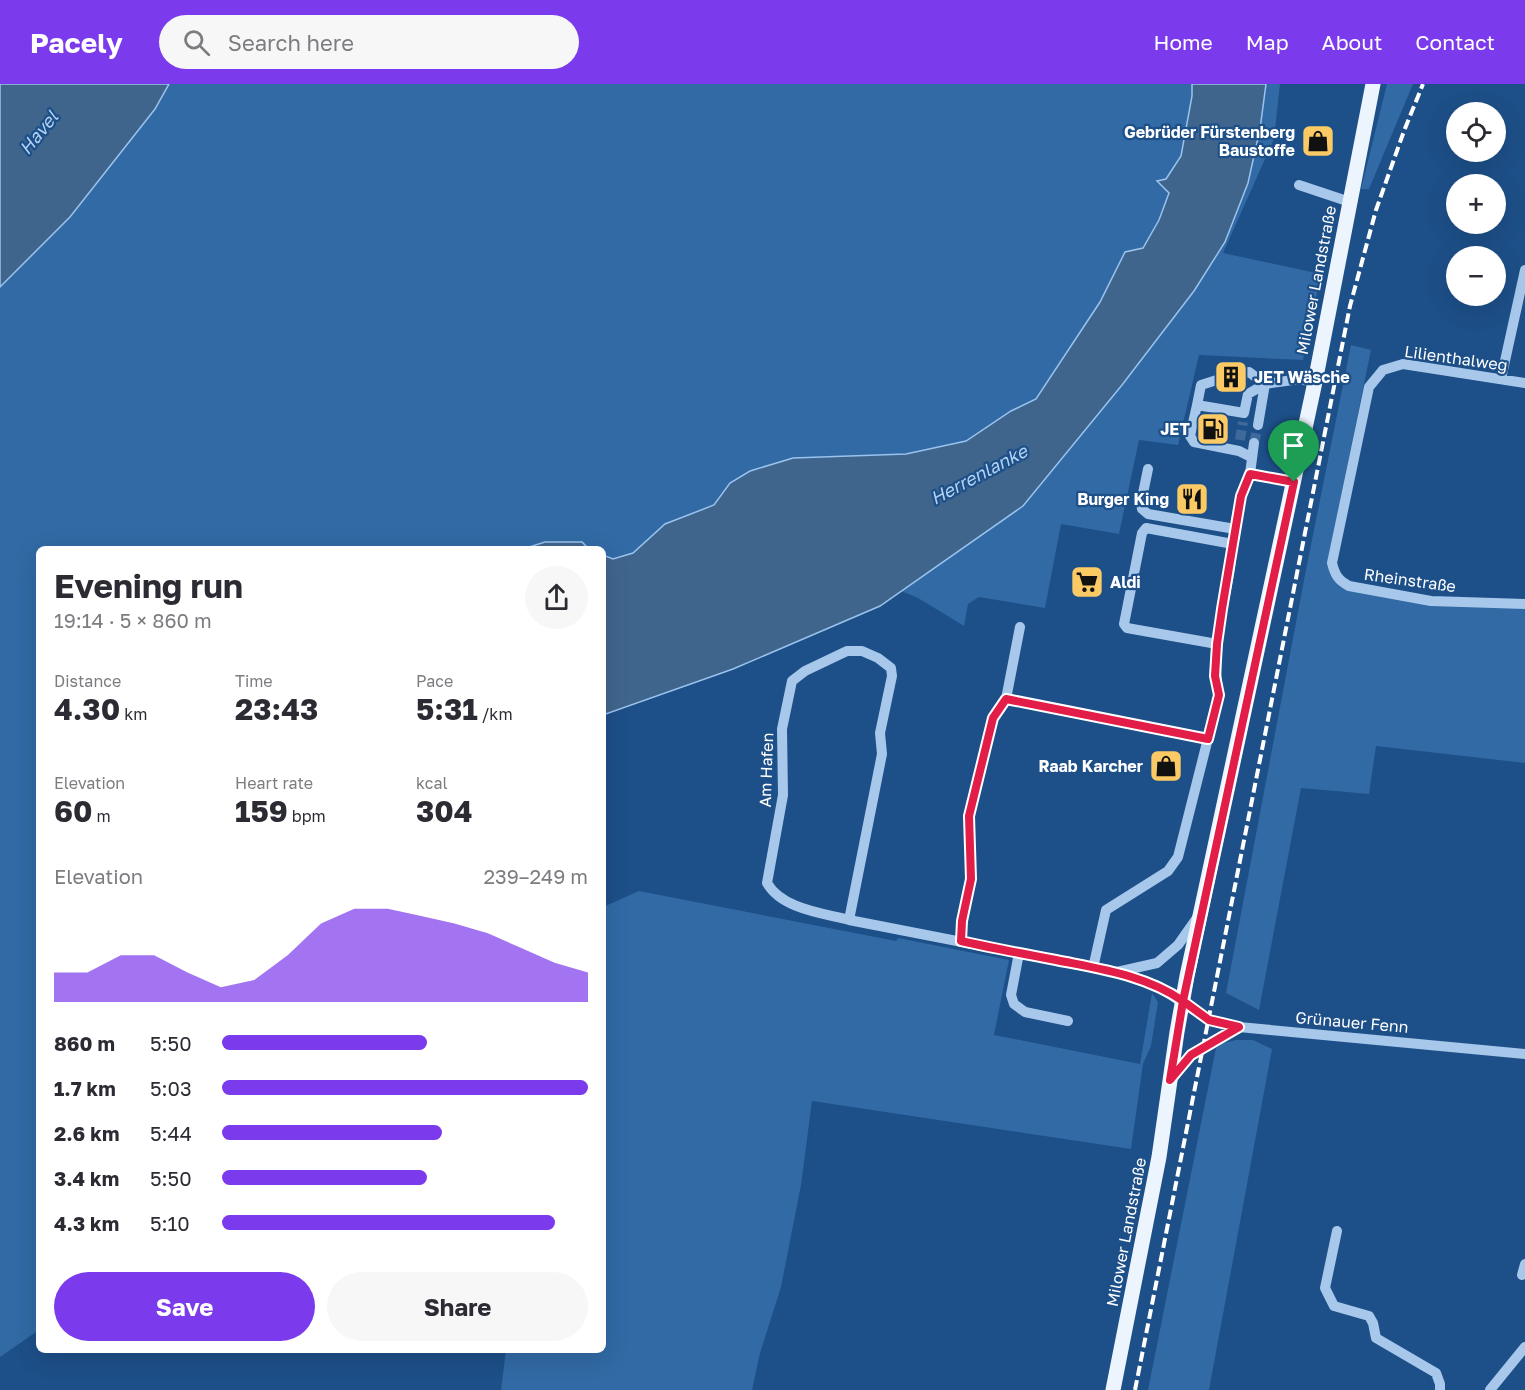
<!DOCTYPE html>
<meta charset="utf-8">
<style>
body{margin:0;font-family:"Golos Text",sans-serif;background:#f7f7f7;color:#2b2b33;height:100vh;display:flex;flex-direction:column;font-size:22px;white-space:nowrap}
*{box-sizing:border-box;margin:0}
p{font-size:20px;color:#7c7c81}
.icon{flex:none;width:33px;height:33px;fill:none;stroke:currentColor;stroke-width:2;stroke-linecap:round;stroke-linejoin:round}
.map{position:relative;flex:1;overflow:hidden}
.side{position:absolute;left:36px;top:462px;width:570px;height:807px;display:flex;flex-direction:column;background:#fff;border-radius:9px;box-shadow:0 6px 24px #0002}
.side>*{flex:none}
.fabs{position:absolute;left:1446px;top:18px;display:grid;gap:12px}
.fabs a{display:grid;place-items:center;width:60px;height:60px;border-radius:50%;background:#fff;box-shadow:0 6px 24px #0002;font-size:30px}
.pin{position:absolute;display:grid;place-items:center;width:51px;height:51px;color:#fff;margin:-62px -26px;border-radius:50% 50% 50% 0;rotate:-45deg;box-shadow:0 0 6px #0007}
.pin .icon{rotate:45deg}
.round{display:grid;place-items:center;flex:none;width:63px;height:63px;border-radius:32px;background:#f7f7f7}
.head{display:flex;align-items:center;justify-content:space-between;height:102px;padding:0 18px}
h1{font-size:33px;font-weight:700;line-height:45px}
.figures{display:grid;grid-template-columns:repeat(3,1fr);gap:9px;height:102px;padding:6px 18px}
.figures div{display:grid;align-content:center}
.figures b{font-size:30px;font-weight:700}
.figures small{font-size:16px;font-weight:400}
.figures p{font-size:16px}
.chart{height:168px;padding:12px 18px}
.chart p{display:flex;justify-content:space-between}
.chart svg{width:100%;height:108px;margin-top:6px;fill:#7c3aed;opacity:.7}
.primary-button{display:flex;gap:12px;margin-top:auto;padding:12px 18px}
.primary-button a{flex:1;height:69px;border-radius:36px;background:#7c3aed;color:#fff;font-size:24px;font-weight:700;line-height:69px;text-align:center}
.primary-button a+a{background:#f7f7f7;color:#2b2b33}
ul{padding:0 18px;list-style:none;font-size:20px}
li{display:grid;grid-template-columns:96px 72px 1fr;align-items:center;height:45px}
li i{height:15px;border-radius:8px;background:#7c3aed}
header{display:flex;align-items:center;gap:36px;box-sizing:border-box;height:84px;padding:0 30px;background:#7c3aed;color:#fff}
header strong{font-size:28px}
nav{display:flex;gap:33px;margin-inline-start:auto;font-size:21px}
.search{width:420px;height:54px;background:#f7f7f7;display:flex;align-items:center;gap:15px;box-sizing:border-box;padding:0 21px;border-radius:33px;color:#7c7c81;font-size:22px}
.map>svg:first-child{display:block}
</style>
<header>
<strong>Pacely</strong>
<div class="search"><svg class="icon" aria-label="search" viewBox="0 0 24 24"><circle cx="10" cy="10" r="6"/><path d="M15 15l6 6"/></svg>Search here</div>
<nav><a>Home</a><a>Map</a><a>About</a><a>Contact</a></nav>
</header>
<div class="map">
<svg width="1525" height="1306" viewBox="0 0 1525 1306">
<rect width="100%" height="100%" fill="#1d4f88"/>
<path fill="#316aa5" d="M169,0H1192V12L1181,72L1162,103L1169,109L1159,136L1143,164L1125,168L1100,218L1036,315L1011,327L966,357L906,370L793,374L730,399L714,421L665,440L633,469L613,475L603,471V465H589L581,458H545L526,464L508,465H39V1246L0,1273V203L70,133L155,25Z
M1266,0H1280L1274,55L1223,169L1321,190L1303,276L1199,271L1178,361L1139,356L1119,450L1061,440L1045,524L979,513L968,520L964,542L918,514L901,507L1023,422L1122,301L1194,207L1248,99L1260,45Z
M1387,0H1413L1369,105H1361Z
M1351,261L1371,266L1328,475C1331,493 1331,499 1348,506L1525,525V679L1376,662L1369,710L1301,704L1259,926L1226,909L1304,496Z
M639,807L896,857L898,854L1009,876L994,951L1140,980L1152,909L1158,918L1151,962L1143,980L1131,1065L812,1017L801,1101L781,1203L760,1269L752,1306H501L506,1266H603V823Z
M1236,956H1253L1272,965L1209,1306H1148L1216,964L1224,959Z"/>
<path fill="#40658d" stroke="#9ac3ed" stroke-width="1.5" d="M0,0H169L155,25L70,133L0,203Z
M1192,0H1266L1260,45L1248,99L1225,158L1194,207L1122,301L1023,422L880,522L733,585L603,631V471L613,475L633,469L665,440L714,421L730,399L750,387L793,374L906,370L966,357L1011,327L1036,315L1100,218L1125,168L1143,164L1159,136L1169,109L1157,97L1166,95L1181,72L1192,12Z
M545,458H582L589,465H508L526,464Z"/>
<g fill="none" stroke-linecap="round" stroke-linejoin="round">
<path stroke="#3f699a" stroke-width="10" stroke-dasharray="10 5" stroke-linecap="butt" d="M1220,295L1242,290
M1240,356L1243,338
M1254,359L1258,341"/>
<path stroke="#a7c8eb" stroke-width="10" d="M1299,101L1350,118
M1242,290L1249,288L1265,300L1248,310L1244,329L1197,321L1190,352L1194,358L1239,367L1251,373
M1501,295L1525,186
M1525,299L1403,280L1383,286L1369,303L1332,479C1335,491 1338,496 1349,502L1431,517L1525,520
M1197,321L1201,301L1220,295
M1258,341L1265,300L1300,295L1315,298
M1148,385L1141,419L1142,425L1148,430L1235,445
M1250,390L1254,359
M1217,560L1127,544L1124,540L1142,449L1146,444L1233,460
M1006,615L1208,655
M849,836C822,829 782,825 767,799L783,711L782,645L792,597L805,587L847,567H862L878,574L891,584L892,592L880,649L882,670L849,836L1116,888L1156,901L1209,936L1239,943L1525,970
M961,857L962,837L971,795L969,732L993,634L1006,615L1020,543
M1019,869L1011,911L1014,920L1025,928L1068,937
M1093,884L1106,826L1168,787L1178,773L1219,611C1211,571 1222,530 1229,490C1234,457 1235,421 1250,390L1294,398
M1117,888L1157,879L1178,861L1197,834
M1171,995L1191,971L1239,943
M1337,1147L1325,1204L1334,1222L1369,1232L1373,1239L1376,1254L1436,1289L1440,1300V1306
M1522,1191L1525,1180
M1490,1306L1525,1263"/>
<path stroke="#ecf4fe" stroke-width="15" d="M1113,1306L1159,1073L1177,948L1187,892L1315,298L1373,0"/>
<path stroke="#fff" stroke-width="4" stroke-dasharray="10 4.5" stroke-linecap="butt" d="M1135,1306L1350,222L1376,126L1404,47L1423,0"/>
</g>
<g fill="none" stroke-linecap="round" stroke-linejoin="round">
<defs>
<path id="route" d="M1294,398L1250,390L1241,412L1222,525L1217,560L1215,592L1219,611L1208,655L1006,615L993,634L969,732L971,795L962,837L961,857C992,864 1024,870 1056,876C1100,885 1145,891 1183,917L1170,996L1191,971L1239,943L1209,936L1183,917L1294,398"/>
</defs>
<use href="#route" stroke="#fff" stroke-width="12"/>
<use href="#route" stroke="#e11d48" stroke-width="8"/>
</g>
<defs>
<symbol id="shop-square" viewBox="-11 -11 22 22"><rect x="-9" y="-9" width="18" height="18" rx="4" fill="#fbca65" stroke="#1d4f88"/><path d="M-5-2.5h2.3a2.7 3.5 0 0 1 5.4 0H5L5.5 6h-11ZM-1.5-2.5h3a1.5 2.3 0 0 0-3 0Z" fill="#111"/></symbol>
<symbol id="building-square" viewBox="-11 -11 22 22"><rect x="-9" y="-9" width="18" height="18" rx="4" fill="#fbca65" stroke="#1d4f88"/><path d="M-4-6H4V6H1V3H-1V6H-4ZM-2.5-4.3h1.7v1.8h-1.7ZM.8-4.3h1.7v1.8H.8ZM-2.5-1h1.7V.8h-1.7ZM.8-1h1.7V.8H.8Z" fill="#111"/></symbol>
<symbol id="fuel-square" viewBox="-11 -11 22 22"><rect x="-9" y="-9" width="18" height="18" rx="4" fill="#fbca65" stroke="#1d4f88"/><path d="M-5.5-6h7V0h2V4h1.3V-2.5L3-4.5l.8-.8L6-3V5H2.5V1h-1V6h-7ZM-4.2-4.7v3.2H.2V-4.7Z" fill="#111"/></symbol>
<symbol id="restaurant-square" viewBox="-11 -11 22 22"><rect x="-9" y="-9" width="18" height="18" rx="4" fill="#fbca65" stroke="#1d4f88"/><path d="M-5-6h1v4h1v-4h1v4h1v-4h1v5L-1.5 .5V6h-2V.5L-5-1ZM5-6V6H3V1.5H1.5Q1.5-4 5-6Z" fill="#111"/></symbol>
<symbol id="supermarket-square" viewBox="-11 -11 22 22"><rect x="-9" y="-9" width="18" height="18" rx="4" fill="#fbca65" stroke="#1d4f88"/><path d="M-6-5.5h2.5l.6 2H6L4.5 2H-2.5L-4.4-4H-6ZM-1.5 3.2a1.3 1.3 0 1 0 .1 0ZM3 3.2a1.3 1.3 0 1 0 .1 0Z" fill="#111"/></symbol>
</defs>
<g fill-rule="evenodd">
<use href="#shop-square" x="1299" y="38" width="38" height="38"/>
<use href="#building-square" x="1212" y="274" width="38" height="38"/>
<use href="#fuel-square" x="1194" y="326" width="38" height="38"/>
<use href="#restaurant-square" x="1173" y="396" width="38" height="38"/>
<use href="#supermarket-square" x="1068" y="479" width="38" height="38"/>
<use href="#shop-square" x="1147" y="663" width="38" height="38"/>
</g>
<g text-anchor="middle" stroke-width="4.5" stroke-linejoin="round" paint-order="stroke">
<g font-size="16" font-weight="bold" fill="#fff" stroke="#1d4f88" text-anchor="end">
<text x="1295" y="54">Gebrüder Fürstenberg<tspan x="1295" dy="18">Baustoffe</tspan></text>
<text x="1254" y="299" text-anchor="start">JET Wäsche</text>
<text x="1190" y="351">JET</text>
<text x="1169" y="421">Burger King</text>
<text x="1110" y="504" text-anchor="start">Aldi</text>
<text x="1143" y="688">Raab Karcher</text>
</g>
<g font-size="16" fill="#fff" stroke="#1d4f88">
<text transform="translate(1316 196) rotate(-79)" y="6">Milower Landstraße</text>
<text transform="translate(1456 274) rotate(8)" y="6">Lilienthalweg</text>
<text transform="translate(1410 496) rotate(8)" y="6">Rheinstraße</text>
<text transform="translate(766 686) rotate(-88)" y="6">Am Hafen</text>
<text transform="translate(1352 938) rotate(5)" y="6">Grünauer Fenn</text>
<text transform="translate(1126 1148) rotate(-79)" y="6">Milower Landstraße</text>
</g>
<g font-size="18" font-style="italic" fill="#b2d2f3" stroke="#1d4f88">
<text transform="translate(39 49) rotate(-51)" y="6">Havel</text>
<text transform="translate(979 391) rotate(-28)" y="6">Herrenlanke</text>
</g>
</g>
</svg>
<div class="fabs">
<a><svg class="icon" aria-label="locate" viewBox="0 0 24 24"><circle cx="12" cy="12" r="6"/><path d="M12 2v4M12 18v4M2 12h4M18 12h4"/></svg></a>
<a>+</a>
<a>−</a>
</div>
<div class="pin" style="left:1294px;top:398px;background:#1e9e55"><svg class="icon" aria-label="arrive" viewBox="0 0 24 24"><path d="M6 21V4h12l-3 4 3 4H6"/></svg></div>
<section class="side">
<div class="head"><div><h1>Evening run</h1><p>19:14 · 5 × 860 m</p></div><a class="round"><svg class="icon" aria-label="share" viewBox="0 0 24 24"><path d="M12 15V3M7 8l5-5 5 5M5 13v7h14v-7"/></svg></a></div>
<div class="figures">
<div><p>Distance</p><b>4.30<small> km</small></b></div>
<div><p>Time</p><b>23:43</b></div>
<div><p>Pace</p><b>5:31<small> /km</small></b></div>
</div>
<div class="figures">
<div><p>Elevation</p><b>60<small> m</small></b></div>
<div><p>Heart rate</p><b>159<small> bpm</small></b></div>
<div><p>kcal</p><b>304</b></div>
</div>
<div class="chart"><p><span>Elevation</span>239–249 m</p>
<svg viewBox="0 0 160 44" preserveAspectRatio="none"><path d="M0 44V32L10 32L20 25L30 25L40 32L50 38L60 35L70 25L80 12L90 6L100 6L110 9L120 12L130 16L140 22L150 28L160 32V44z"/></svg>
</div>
<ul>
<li><b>860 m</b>5:50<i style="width:56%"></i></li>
<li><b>1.7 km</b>5:03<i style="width:100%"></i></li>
<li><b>2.6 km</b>5:44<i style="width:60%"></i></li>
<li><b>3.4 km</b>5:50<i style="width:56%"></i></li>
<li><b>4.3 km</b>5:10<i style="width:91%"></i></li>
</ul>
<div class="primary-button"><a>Save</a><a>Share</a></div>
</section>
</div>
